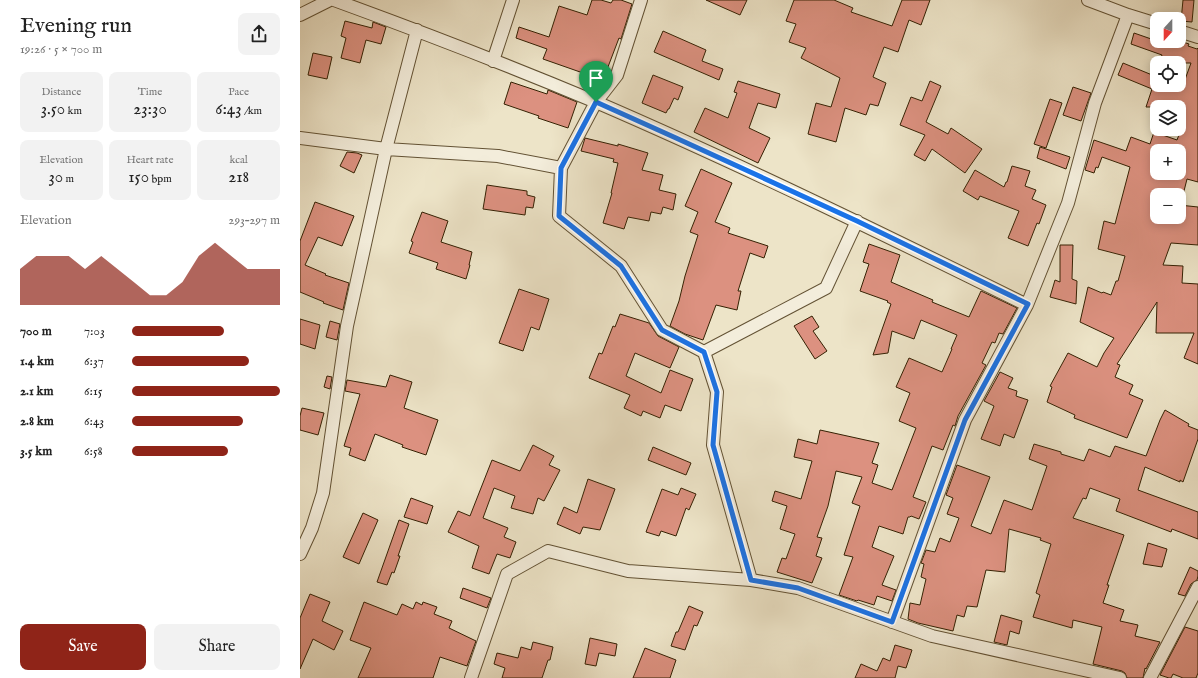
<!DOCTYPE html>
<meta charset="utf-8">
<style>
body{margin:0;font-family:"IM FELL English",serif;background:#f2f2f2;color:#222;height:100vh;display:flex;flex-direction:column;font-size:15px;white-space:nowrap}
*{box-sizing:border-box;margin:0}
p{font-size:13px;color:#767676}
.icon{flex:none;width:22px;height:22px;fill:none;stroke:currentColor;stroke-width:2;stroke-linecap:round;stroke-linejoin:round}
.map{position:relative;flex:1;overflow:hidden}
.details{display:flex;flex-direction:column;background:#fff;width:300px}
.details>*{flex:none}
.needle{width:26px;rotate:201deg}
.controls{position:absolute;left:850px;top:12px;display:grid;gap:8px}
.controls a{display:grid;place-items:center;width:36px;height:36px;border-radius:8px;background:#fff;box-shadow:0 2px 10px #0003;font-size:20px}
.pin{position:absolute;display:grid;place-items:center;width:34px;height:34px;color:#fff;margin:-41px -17px;border-radius:50% 50% 50% 0;rotate:-45deg;box-shadow:0 0 4px #0007}
.pin .icon{rotate:45deg}
.round{display:grid;place-items:center;flex:none;width:42px;height:42px;border-radius:8px;background:#f2f2f2}
.overview{display:flex;align-items:center;justify-content:space-between;height:68px;padding:0 20px}
h1{font-size:22px;font-weight:600;line-height:30px}
.metrics{display:grid;grid-template-columns:repeat(3,1fr);gap:6px;height:68px;padding:4px 20px}
.metrics div{display:grid;align-content:center;border-radius:8px;background:#f2f2f2;text-align:center}
.metrics b{font-size:17px;font-weight:600}
.metrics small{font-size:11px;font-weight:400}
.metrics p{font-size:11px}
.chart{height:112px;padding:8px 20px}
.chart p{display:flex;justify-content:space-between}
.chart svg{width:100%;height:72px;margin-top:4px;fill:#8f2418;opacity:.7}
.button{display:flex;gap:8px;margin-top:auto;padding:8px 20px}
.button a{flex:1;height:46px;border-radius:8px;background:#8f2418;color:#fff;font-size:16px;font-weight:600;line-height:46px;text-align:center}
.button a+a{background:#f2f2f2;color:#222}
ul{padding:0 20px;list-style:none;font-size:13px}
li{display:grid;grid-template-columns:64px 48px 1fr;align-items:center;height:30px}
li i{height:10px;border-radius:5px;background:#8f2418}
main{display:flex;flex:1;min-height:0}
.map>svg:first-child{display:block}
</style>
<main>
<section class="details">
<div class="overview"><div><h1>Evening run</h1><p>19:26 · 5 × 700 m</p></div><a class="round"><svg class="icon" aria-label="share" viewBox="0 0 24 24"><path d="M12 15V3M7 8l5-5 5 5M5 13v7h14v-7"/></svg></a></div>
<div class="metrics">
<div><p>Distance</p><b>3.50<small> km</small></b></div>
<div><p>Time</p><b>23:30</b></div>
<div><p>Pace</p><b>6:43<small> /km</small></b></div>
</div>
<div class="metrics">
<div><p>Elevation</p><b>30<small> m</small></b></div>
<div><p>Heart rate</p><b>150<small> bpm</small></b></div>
<div><p>kcal</p><b>218</b></div>
</div>
<div class="chart"><p><span>Elevation</span>293–297 m</p>
<svg viewBox="0 0 160 44" preserveAspectRatio="none"><path d="M0 44V22L10 14L20 14L30 14L40 22L50 14L60 22L70 30L80 38L90 38L100 30L110 14L120 6L130 14L140 22L150 22L160 22V44z"/></svg>
</div>
<ul>
<li><b>700 m</b>7:03<i style="width:62%"></i></li>
<li><b>1.4 km</b>6:37<i style="width:79%"></i></li>
<li><b>2.1 km</b>6:15<i style="width:100%"></i></li>
<li><b>2.8 km</b>6:43<i style="width:75%"></i></li>
<li><b>3.5 km</b>6:58<i style="width:65%"></i></li>
</ul>
<div class="button"><a>Save</a><a>Share</a></div>
</section>
<div class="map">
<svg width="898" height="678" viewBox="0 0 898 678">
<rect width="100%" height="100%" fill="#ede4c8"/>
<filter id="stains"><feTurbulence type="fractalNoise" baseFrequency=".005" numOctaves="4"/><feColorMatrix values="0 0 0 0 .2 0 0 0 0 .09 0 0 0 0 .02 0 0 0 .5 -.17"/></filter>
<radialGradient id="worn" r=".72"><stop offset=".6" stop-color="#630" stop-opacity="0"/><stop offset="1" stop-color="#630" stop-opacity=".3"/></radialGradient>
<path fill="#dc9180" stroke="#352103" fill-rule="evenodd" d="M292,0H301L311,3L313,0H321L332,4L321,39L319,38L303,80L243,59L247,49L216,38L219,27L249,37L259,6L287,15Z
M406,0H447L440,15Z
M494,0H534L553,8L551,12L592,26L602,0H630L621,25L609,20L598,52L584,47L573,77L586,83L578,106L570,104L566,115L545,108L536,142L508,134L516,103L531,107L540,78L501,58L506,48L489,42L496,24L486,21Z
M883,0H894L892,22L881,21Z
M45,21L72,28L73,22L86,27L81,44L66,40L60,63L41,58L46,38L41,36Z
M363,31L406,50L402,61L423,69L419,80L354,52Z
M834,33L857,41H880L889,44L888,46L897,49L898,48V182L887,179L883,195H857V217H879V205L898,207V245L871,243L863,265L883,266L882,283L898,284V364L884,358L894,333H856L857,302L817,364L820,365L815,377L833,385L829,394L843,400L827,438L774,418L775,415L747,402L752,387L750,386L768,353L797,367L804,353L814,338L780,322L788,287L802,293L803,292L811,295L816,281H818L825,256L798,249L804,221L815,224L830,167L802,157L798,168L796,167L794,173L785,170L794,140L826,151L831,137L850,144L854,132L877,140L885,119L879,116V107H846L852,89L818,75L823,63L857,77V85H883L891,63H859L862,55L831,44ZM857,151H879V173H857Z
M13,53L32,57L27,79L8,75Z
M353,75L383,87L378,100L374,98L369,109H368L366,113L342,103Z
M438,81L480,94L476,108L458,103L449,128L470,138L458,163L394,132L405,108L428,118L437,93L434,92Z
M630,81L641,86L626,122L648,134L651,128L682,149L665,173L632,149L625,161L614,155L625,135L600,125L611,97L622,101Z
M211,82L247,94L248,90L277,102L268,128L238,118L239,116L204,104Z
M773,87L791,93L781,121L763,115Z
M750,99L762,103L746,148L734,144Z
M285,138L318,146V144L348,153L342,170L363,175L359,190L376,194L373,210L363,207L361,214L351,212L349,221L328,217L324,229L303,223L312,193H311L318,163L313,162L314,159L281,151Z
M740,147L770,157L766,169L737,158Z
M47,152L57,153L62,155L54,173L40,166Z
M712,166L730,171L725,186L736,190L732,199L746,205L739,224L737,223L728,246L708,238L719,211L680,196L678,200L663,191L675,170L704,187L706,182H707Z
M401,169L432,183L415,222L430,228L428,233L468,246L464,258L450,253L438,291H441L437,310L416,305L403,340L385,334L370,326L379,301L385,276L398,235L390,232L398,212L385,206Z
M187,185L227,191V195L235,197L233,208L226,207L225,215L183,209Z
M15,202L54,216L42,246L18,237L5,265L26,274L25,275L49,283L43,310L23,303L24,302L0,292V241Z
M122,212L148,221L141,242L172,252L169,265H170L166,279L136,269L138,263L109,253L113,242L111,241Z
M569,244L600,255L591,282L633,300L632,302L669,317L681,291L717,308L703,334L699,333L695,343L692,342L682,363L686,365L658,416L655,426L653,425L643,450L632,446L613,497L626,502L619,519L611,516L610,517H608L603,534L579,526L572,547L594,556L582,585L596,590L592,601L577,596L574,605L558,600L557,601L539,595L553,557L544,555L560,506L552,503L562,477L536,471L528,506L517,537L522,538L516,556L522,558L512,583L477,572L482,558L486,559L495,534L480,529L487,506L472,501L475,491L501,499L512,461L494,457L498,439L517,444L520,430L579,443L572,463L578,465L572,483L592,490L616,428L599,421L610,393L596,387L609,358L642,372L652,349H651L657,335L621,320L614,339L592,331L588,353L573,355L591,304L587,302L588,301L560,291L569,264L563,262Z
M760,245H773L772,279L777,281L776,304L750,297L755,280L760,282Z
M219,289L249,299L239,330L231,327L223,351L199,343Z
M320,314L349,323L358,336L379,347L370,368L335,353L326,376L361,393L370,370L393,379L381,411L365,405L360,418L343,411L341,416L324,408L330,395L289,378L299,353L302,354L313,326L315,327Z
M512,316L519,327L513,331L527,351L515,359L494,326Z
M0,319L20,325L15,349L0,344Z
M30,321L40,324L37,340L26,337Z
M700,372L713,378L708,388L717,391L716,396L728,400L714,438L704,434L700,446L681,439L694,406L684,401Z
M90,375L112,382L104,408L138,420L126,455L102,447L103,445L75,434L65,461L49,455L51,448L44,446L60,394L45,391L47,380L86,387Z
M27,376L32,377L30,389L24,387Z
M2,408L24,413L18,435L0,430V416Z
M865,410L889,424L888,426L898,430V439L883,482L880,480V482L845,467L838,490L898,512V539L872,529L871,532L816,511L820,499L790,488L786,499L783,498L773,518L824,535L807,585H809L803,603L824,610L820,621L838,625L835,636L860,642L846,669L845,668L843,678H827L825,673L822,671L793,664L802,627L773,620L772,628L733,617L740,595L736,593L751,544L740,540L741,538L709,529L705,572L686,570L677,607L667,606L664,617L657,615L653,631L618,623L608,619L610,603L620,605L626,579L621,577L624,564L621,563L626,550L635,552L640,538L650,542L659,518L647,514L653,498L646,495L657,465L690,477L671,526L691,534L704,500L732,510L747,466L729,459L734,444L761,452V454L784,461L789,449L810,457L815,446L846,456L860,420Z
M233,445L254,456L249,465L260,470L244,501L238,498L233,514L211,508L215,496L194,488L183,518L208,528L204,537L216,542L210,558L197,554L189,574L172,568L179,546L148,532L158,511L170,516L192,460L220,471Z
M353,447L391,463L386,475L348,460Z
M288,479L315,489L300,530L283,527L280,534L257,524L264,507L277,513Z
M381,488L396,494L389,510L386,508L376,536L361,531L359,536L346,532L362,489L378,495Z
M111,498L133,506L127,524L104,517Z
M63,513L78,520L59,564L43,557Z
M99,520L109,524L98,556H100L94,573L92,572L87,585L77,582Z
M848,543L867,549L862,567L843,564Z
M890,567L898,571V576L897,580L891,584L885,596L878,594Z
M163,588L191,598L187,608L160,598Z
M10,594L30,602L22,621L43,631L34,650L13,639L0,669V618Z
M64,602L97,615L102,604L113,609L116,602L122,605L123,602L137,607L134,614L152,621L149,628L176,641L167,666L140,657L133,678H58L71,648L50,640Z
M389,606L403,612L397,626L394,625L385,650L371,646L376,632H378Z
M701,615L722,621L719,634L710,631L707,645L694,642Z
M885,627L898,631V673L896,678H883L873,674L871,678H869L860,675Z
M290,638L317,644L315,656L299,653L296,666L285,664Z
M233,642L253,647L250,660H248L242,678H202L205,668L194,664L197,653L218,658L221,647L231,650Z
M595,645L612,650L606,668L598,666L595,678H555L561,664L577,671L583,658L590,661Z
M345,648L376,660L370,678H333Z"/>
<g fill="none" stroke-linecap="round" stroke-linejoin="round">
<defs>
<path id="minor" d="M34,0C122,32 210,66 296,102C442,165 585,235 727,305
M788,0L828,15L857,24
M0,15L30,0
M879,31L898,37
M193,61L213,0
M0,138L86,149L198,156L261,168L296,102L317,75L341,0
M261,168L259,216L321,266L362,330L404,352
M557,221L526,288L404,352L417,392L413,445L451,580L498,588L632,636L820,678
M0,554L12,528L23,493L47,326L86,149L117,30
M592,622L665,420L727,305L768,203L795,103L828,15
M171,678L207,574L248,551L328,571L451,580
M850,678L898,587"/>
</defs>
<use href="#minor" stroke="#635234" stroke-width="14"/>
<use href="#minor" stroke="#f3eddb" stroke-width="12"/>
</g>
<g fill="none" stroke-linecap="round" stroke-linejoin="round">
<defs>
<path id="route" d="M296,102L376,138L557,221L728,304L665,420L592,622L498,588L451,580L413,445L417,392L404,352L362,330L321,266L259,216L261,168Z"/>
</defs>
<use href="#route" stroke="#fff" stroke-width="8"/>
<use href="#route" stroke="#1a73e8" stroke-width="5"/>
</g>
<rect width="100%" height="100%" filter="url(#stains)"/>
<rect width="100%" height="100%" fill="url(#worn)"/>
</svg>
<div class="controls">
<a><svg class="needle" viewBox="-14 -14 28 28"><path d="M0-13l5 13h-10z" fill="#e53935"/><path d="M0 13l5-13h-10z" fill="#767676"/></svg></a>
<a><svg class="icon" aria-label="locate" viewBox="0 0 24 24"><circle cx="12" cy="12" r="6"/><path d="M12 2v4M12 18v4M2 12h4M18 12h4"/></svg></a>
<a><svg class="icon" aria-label="layers" viewBox="0 0 24 24"><path d="M12 4l9 5-9 5-9-5zM3 14l9 5 9-5"/></svg></a>
<a>+</a>
<a>−</a>
</div>
<div class="pin" style="left:296px;top:102px;background:#1e9e55"><svg class="icon" aria-label="arrive" viewBox="0 0 24 24"><path d="M6 21V4h12l-3 4 3 4H6"/></svg></div>
</div>
</main>
